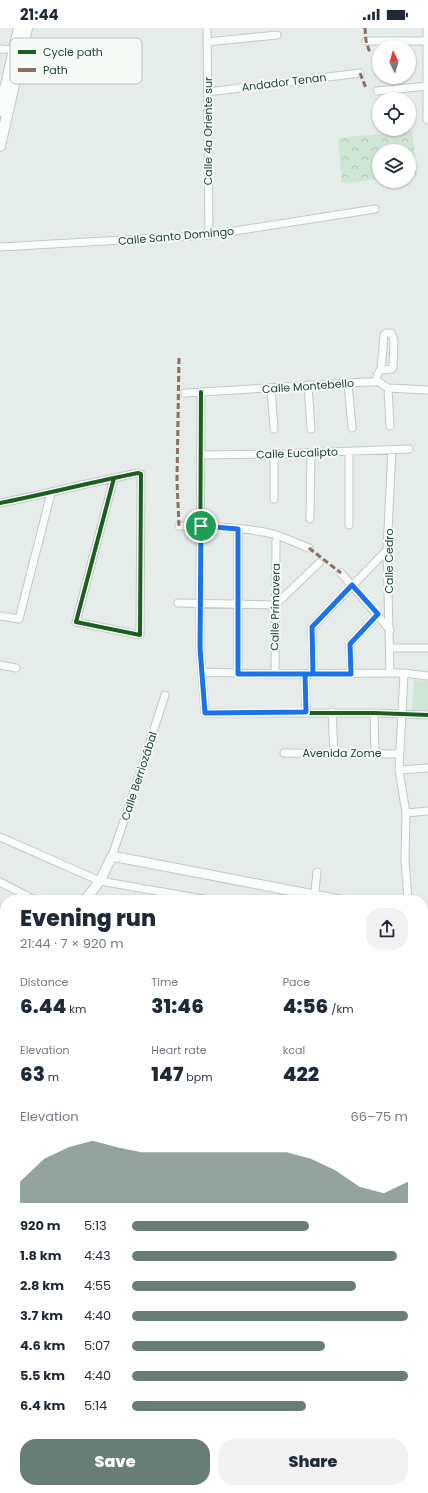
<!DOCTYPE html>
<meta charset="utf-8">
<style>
body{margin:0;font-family:Poppins,sans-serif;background:#f2f2f3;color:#1f2937;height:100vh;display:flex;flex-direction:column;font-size:15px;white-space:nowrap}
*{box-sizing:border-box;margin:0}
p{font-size:13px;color:#747a83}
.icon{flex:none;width:22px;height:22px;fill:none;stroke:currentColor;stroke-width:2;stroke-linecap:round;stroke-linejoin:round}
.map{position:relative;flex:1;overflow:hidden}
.sheet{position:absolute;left:0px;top:867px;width:428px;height:598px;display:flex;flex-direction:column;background:#fff;border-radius:16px 16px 0 0;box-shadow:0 1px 3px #0004}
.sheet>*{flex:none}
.needle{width:26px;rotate:355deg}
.buttons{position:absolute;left:372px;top:12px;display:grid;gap:8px}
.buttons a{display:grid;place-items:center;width:44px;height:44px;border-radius:50%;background:#fff;box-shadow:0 1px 3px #0004;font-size:20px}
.pin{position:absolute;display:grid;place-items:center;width:34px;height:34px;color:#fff;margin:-17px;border:2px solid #fff;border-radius:50%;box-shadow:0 1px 4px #0007}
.round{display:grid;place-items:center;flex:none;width:42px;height:42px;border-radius:16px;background:#f2f2f3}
.overview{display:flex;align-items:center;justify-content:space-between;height:68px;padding:0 20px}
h1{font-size:22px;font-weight:800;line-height:30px}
.figures{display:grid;grid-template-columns:repeat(3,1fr);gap:6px;height:68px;padding:4px 20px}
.figures div{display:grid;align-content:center}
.figures b{font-size:20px;font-weight:800}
.figures small{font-size:11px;font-weight:400}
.figures p{font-size:11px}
.chart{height:112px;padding:8px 20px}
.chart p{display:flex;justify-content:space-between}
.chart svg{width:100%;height:72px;margin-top:4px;fill:#677d75;opacity:.7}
.primary-button{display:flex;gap:8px;margin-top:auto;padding:8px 20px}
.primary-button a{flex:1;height:46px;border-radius:16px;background:#677d75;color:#fff;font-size:16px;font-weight:800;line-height:46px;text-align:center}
.primary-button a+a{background:#f2f2f3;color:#1f2937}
ul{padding:0 20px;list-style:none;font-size:13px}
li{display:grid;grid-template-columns:64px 48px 1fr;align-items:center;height:30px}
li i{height:10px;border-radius:5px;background:#677d75}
.status{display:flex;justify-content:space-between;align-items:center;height:28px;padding:0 20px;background:#fff;direction:ltr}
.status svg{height:11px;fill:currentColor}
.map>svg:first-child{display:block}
</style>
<div class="status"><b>21:44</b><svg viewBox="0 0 49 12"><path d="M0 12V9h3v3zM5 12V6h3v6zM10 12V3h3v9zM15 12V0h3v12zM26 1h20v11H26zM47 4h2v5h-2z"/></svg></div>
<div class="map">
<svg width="428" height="1465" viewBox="0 0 428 1465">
<defs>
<pattern id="park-crowns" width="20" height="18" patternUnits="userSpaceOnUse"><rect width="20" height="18" fill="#cfe5d5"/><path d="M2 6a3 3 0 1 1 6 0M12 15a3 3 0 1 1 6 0" fill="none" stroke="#b1c6b7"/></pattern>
</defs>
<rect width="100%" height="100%" fill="#e6ece9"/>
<path fill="url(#park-crowns)" d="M412,103L417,148H409V123H379V151L342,155L338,110Z"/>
<path fill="#cfe5d5" d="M414,652L428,653V683L412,682Z"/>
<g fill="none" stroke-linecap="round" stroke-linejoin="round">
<defs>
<path id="minor" d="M207,0L209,207
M366,13H428
M207,14L277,7
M0,21L14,22
M377,63L427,58
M208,64L360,45
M0,219L209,207L375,181
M376,354C377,348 377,345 381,342L384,307L386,305H391L394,312L393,339L392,341L381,342
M348,355L352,400
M308,357L311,401
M271,360L274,401
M388,360L390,398
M201,364L200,576V620L205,685H374L428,687
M185,365L366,354H379L388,360L428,362
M274,426V471
M201,427L274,426L409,421
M0,475C46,466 92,454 138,445L141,446L140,607L76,594L114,450
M310,491L311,425
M349,497V424
M179,498C209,498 240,499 269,505C282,508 296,515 309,520
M341,545L390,602
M178,575L275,577L319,535
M0,588L19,591L51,465
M390,620H428
M0,637L16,640
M202,644L275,646L390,645H404L428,648
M238,645V501
M351,645L350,616L378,586
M390,645L387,522L392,422
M404,645L399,742L406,785L405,832L408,872
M275,646L276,513
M305,646L306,684
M313,646L312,599L387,522
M332,684L334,725
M374,685L375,725
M284,725L400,726
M399,742L428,740
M406,785L428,783
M0,809L100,853L208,872
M112,828L134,763L165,667
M0,854L35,872
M314,872L317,844
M423,912L428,913
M0,984L5,991
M0,1083L5,1089
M0,1137L5,1143
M0,1241L5,1236
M0,1329L5,1322
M0,1366L5,1367
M423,1403L428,1408
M0,1429L5,1431
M136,1460L144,1465
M107,1465L109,1460"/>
<path id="tertiary" d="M428,0V91
M85,872L100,853L112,828L340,872
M423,887L428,888
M0,970L5,965"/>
<path id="secondary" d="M0,83L19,0
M0,118L27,0"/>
</defs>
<use href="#minor" stroke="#c3c9c6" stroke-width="9"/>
<use href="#tertiary" stroke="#c3c9c6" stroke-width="11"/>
<use href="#secondary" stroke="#c1c9c6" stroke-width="12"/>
<use href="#minor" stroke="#fbfcfc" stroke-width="7"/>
<use href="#tertiary" stroke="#fbfcfc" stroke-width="9"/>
<use href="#secondary" stroke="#fbfcfc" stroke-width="10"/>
<path stroke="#8d6e63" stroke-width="3" stroke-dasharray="6 3" stroke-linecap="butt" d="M365,0L366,13L370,25
M360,45L366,60
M179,330L177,453L179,498
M309,520L341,545"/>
<defs>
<path id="cycleway" d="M201,364L200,576V620L205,685H374L428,687
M0,475C46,466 92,454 138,445L141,446L140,607L76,594L114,450"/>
</defs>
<use href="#cycleway" stroke="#f5faf7" stroke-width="6"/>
<use href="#cycleway" stroke="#1b5e20" stroke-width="4"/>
</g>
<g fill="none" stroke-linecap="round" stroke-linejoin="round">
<defs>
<path id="route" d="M201,498L238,501V646C275,646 313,646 351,646L350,616L378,586L352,557L312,599L313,646H305L306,684L205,685L200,620L201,498"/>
</defs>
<use href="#route" stroke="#fff" stroke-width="8"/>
<use href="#route" stroke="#1a73e8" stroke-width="5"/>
</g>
<g text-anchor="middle" stroke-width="4" stroke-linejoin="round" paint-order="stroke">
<g font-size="11" fill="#224137" stroke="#f5faf7">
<text transform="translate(284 54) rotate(-7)" y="4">Andador Tenan</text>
<text transform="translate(208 103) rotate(-90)" y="4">Calle 4a Oriente sur</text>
<text transform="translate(176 208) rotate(-5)" y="4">Calle Santo Domingo</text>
<text transform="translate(308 358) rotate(-4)" y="4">Calle Montebello</text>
<text transform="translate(297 425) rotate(-2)" y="4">Calle Eucalipto</text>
<text transform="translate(389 533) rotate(-90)" y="4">Calle Cedro</text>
<text transform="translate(275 579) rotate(-89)" y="4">Calle Primavera</text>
<text x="342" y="729">Avenida Zome</text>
<text transform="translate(139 748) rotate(-72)" y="4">Calle Berriozábal</text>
</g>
</g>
<rect x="10" y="10" width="132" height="46" rx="6" fill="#f5faf7" stroke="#b6c2bd" stroke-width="1"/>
<rect x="18" y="22" width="18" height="4" fill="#1b5e20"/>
<rect x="18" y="40" width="18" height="4" fill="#8d6e63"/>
<g font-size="11" fill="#224137">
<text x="43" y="28">Cycle path</text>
<text x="43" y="46">Path</text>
</g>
</svg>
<div class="buttons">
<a><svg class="needle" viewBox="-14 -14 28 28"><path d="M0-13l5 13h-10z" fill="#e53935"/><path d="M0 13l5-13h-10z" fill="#747a83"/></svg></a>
<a><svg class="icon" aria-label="locate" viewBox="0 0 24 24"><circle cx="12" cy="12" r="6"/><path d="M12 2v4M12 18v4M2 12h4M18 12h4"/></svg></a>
<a><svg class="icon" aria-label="layers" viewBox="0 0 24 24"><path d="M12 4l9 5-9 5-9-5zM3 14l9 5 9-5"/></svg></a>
</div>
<div class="pin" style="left:201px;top:498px;background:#1e9e55"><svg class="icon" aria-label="arrive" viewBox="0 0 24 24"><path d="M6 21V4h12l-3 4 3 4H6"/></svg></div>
<section class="sheet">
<div class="overview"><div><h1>Evening run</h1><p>21:44 · 7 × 920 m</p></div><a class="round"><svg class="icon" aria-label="share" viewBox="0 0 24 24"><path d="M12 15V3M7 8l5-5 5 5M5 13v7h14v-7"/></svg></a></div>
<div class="figures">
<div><p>Distance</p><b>6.44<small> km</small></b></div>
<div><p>Time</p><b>31:46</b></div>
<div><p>Pace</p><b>4:56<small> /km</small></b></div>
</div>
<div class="figures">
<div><p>Elevation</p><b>63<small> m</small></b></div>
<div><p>Heart rate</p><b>147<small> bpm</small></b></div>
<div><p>kcal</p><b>422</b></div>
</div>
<div class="chart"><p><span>Elevation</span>66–75 m</p>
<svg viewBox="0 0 160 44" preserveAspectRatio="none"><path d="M0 44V31L10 17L20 10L30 6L40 10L50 13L60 13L70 13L80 13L90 13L100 13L110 13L120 17L130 24L140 34L150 38L160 31V44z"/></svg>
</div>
<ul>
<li><b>920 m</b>5:13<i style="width:64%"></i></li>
<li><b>1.8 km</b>4:43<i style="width:96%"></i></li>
<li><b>2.8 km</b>4:55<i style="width:81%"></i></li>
<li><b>3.7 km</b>4:40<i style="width:100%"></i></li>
<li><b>4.6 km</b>5:07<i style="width:70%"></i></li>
<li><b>5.5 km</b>4:40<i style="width:100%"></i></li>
<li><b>6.4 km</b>5:14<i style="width:63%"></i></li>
</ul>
<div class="primary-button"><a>Save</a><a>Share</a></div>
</section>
</div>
